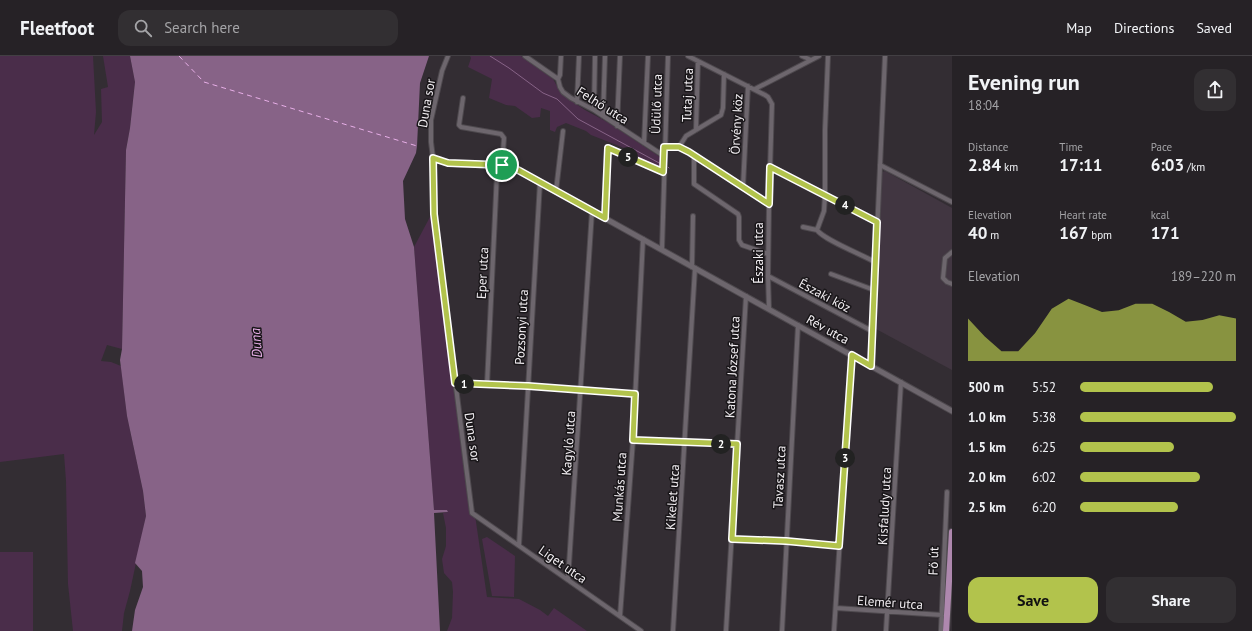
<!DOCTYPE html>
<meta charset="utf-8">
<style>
body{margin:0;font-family:"PT Sans",sans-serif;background:#322f32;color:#f1f3f6;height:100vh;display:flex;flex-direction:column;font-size:15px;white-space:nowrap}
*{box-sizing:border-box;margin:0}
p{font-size:13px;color:#a4a4a7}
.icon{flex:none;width:22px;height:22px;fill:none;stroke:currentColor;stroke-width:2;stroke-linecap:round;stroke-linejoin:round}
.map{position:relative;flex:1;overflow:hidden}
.details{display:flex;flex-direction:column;background:#262226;width:300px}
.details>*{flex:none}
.pin{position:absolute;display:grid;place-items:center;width:34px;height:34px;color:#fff;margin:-17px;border:2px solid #fff;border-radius:50%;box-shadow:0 1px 4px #0007}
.km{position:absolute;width:20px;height:20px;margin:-10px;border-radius:50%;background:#222;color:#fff;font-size:11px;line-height:20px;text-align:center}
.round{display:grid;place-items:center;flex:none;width:42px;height:42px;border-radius:12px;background:#322f32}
.headline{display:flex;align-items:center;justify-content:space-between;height:68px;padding:0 16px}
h1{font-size:22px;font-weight:700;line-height:30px}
.stats{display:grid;grid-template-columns:repeat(3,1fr);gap:6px;height:68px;padding:4px 16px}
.stats div{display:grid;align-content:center}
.stats b{font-size:17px;font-weight:700}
.stats small{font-size:11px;font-weight:400}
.stats p{font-size:11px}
.chart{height:112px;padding:8px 16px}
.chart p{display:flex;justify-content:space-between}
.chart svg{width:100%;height:72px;margin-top:4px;fill:#b2c34c;opacity:.7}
.primary-button{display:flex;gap:8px;margin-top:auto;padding:8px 16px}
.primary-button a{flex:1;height:46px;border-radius:12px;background:#b2c34c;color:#111;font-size:16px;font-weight:700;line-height:46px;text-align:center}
.primary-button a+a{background:#322f32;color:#f1f3f6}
ul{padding:0 16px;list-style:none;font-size:13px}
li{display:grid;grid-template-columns:64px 48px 1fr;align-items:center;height:30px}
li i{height:10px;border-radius:5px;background:#b2c34c}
header{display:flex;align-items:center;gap:24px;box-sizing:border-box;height:56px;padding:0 20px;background:#262226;border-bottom:1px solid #423f43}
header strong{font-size:19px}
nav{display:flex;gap:22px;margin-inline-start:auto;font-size:14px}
.search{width:280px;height:36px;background:#322f32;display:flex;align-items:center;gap:10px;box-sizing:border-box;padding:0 14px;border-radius:12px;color:#a4a4a7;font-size:15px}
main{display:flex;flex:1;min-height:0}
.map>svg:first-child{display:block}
</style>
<header>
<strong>Fleetfoot</strong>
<div class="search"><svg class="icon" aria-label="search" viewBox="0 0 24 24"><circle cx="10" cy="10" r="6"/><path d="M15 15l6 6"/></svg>Search here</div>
<nav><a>Map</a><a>Directions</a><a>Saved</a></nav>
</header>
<main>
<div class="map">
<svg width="952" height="575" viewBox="0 0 952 575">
<rect width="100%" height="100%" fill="#332d33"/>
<path fill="#413641" d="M885,115L952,152V314L876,273L882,116Z"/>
<path fill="#4a2d4a" d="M0,0H93L96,56L94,79L102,66L101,33L108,31L103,0H130L135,26L130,72L126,94L122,293L107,289L101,305L111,306L121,310L127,360L143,435L146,460L130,535L124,557L122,575H73L68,528L66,425L64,398L0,406Z
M470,0H521L553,23L561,37L570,44L585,54L609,67L663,103L662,113L638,104L637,97L591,79L586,75L566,67L557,71L555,76L550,74V55L541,52L540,61L532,62L515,50L506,49L489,42L492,23L468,11L471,2Z
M431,159L487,541L519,543L540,554L548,560L554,552L587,575H447L452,562L453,536L452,526L444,517L442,503L446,490V472L443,457L448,456L447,454L434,455L414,191Z
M487,481L515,500L514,541L492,540L482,483Z
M0,496H33V575H0Z"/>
<path fill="#876387" d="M130,0H429L420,27L417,90L416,97L403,125L405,163L414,191L434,454H447L448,456L434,457L440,575H132L135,554L143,531L142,515L135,507L146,460L143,435L127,360L120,304L122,293L126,94L130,72L135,26Z"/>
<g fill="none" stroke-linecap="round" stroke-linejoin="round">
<path stroke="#876387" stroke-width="1" d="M490,0L509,12L543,37L557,43L578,63L661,108
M668,111L669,112"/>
<path stroke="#e8afe8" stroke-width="1" stroke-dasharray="5 4" stroke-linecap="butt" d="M179,0L204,26L417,90"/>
<defs>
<path id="minor" d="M448,0L442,15L431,64V86L433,102L434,158L472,457L641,575
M525,0L558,23
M688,0L765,39L768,41L772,48L769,148L768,220L769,253
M802,0L811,4
M558,23L560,31L563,36L571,42L594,54L664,100
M558,23L560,19L561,0
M755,33L819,0
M463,42L459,69L461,71L501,78L504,82L502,109L498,111L497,117L487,329
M577,46L579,0
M594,54L595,0
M603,60L605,0
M617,70L620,0
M696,74L698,5
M644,87L648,0
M664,91H679L689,96L769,148
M679,91L686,80L721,59L723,52L724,18
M694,100V128L738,158L739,161V184L742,189L768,198
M880,109L952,146
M770,111L877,165
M743,131L748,30
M556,135L563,75
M605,162L608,92L663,116
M803,171L817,174C824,184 863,199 875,206
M817,174L824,155L825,139V74L828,0
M662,193L668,0
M952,196L945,202L943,222L947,226L952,228
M692,211L693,160
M831,218L874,234
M768,220L872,275
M871,310L885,0
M455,327L528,330L635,338
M633,384L737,388
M732,483L786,485L839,490
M519,489L540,126
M568,524L592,155
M836,552L942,559
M620,560L633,384L643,183
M673,575L695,212
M726,575L746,240
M782,575L798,269
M834,575L852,299
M886,575L901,326
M941,575L947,436"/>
<path id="tertiary" d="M433,102C459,114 491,104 518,114L952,355"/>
<path id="primary" d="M946,575L952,476"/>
</defs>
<use href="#minor" stroke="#4e494e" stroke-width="6"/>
<use href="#tertiary" stroke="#4e494e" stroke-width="7"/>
<use href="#primary" stroke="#4e494e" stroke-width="8"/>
<use href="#minor" stroke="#6d666d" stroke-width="4"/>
<use href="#tertiary" stroke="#6d666d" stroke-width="5"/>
<use href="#primary" stroke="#ae88ae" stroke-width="6"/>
</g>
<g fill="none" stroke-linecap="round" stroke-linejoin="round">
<defs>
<path id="route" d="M664,91H679L689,96L769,148L770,111L877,166L871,310L852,299L839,490L786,485L732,483L737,388L633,384L635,338L528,330L455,327L434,158L433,102L448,107L502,109L518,114L605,162L608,92L663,116Z"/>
</defs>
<use href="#route" stroke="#fff" stroke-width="8"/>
<use href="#route" stroke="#b2c34c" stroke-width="5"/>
</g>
<g text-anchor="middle" stroke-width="3" stroke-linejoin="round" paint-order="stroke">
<g font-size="13" fill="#f1edf1" stroke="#191619">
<text transform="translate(687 39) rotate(-88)" y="5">Tutaj utca</text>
<text transform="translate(426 47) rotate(-80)" y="5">Duna sor</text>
<text transform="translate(656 48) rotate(-88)" y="5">Üdülő utca</text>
<text transform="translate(603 49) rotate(32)" y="5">Felhő utca</text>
<text transform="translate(736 68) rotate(-87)" y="5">Örvény köz</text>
<text transform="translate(758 197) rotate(-90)" y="5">Északi utca</text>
<text transform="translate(482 217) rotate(-87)" y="5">Eper utca</text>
<text transform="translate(825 239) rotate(28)" y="5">Északi köz</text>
<text transform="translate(521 271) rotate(-87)" y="5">Pozsonyi utca</text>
<text transform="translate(828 273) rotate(29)" y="5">Rév utca</text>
<text transform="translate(732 311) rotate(-87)" y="5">Katona József utca</text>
<text transform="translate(473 381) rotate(82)" y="5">Duna sor</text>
<text transform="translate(568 387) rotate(-86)" y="5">Kagyló utca</text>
<text transform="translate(779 421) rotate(-87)" y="5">Tavasz utca</text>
<text transform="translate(619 431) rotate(-86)" y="5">Munkás utca</text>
<text transform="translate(672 441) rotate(-86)" y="5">Kikelet utca</text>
<text transform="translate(884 450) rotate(-87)" y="5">Kisfaludy utca</text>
<text transform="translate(933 505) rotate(-88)" y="5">Fő út</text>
<text transform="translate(563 508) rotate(35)" y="5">Liget utca</text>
<text transform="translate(890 546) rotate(4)" y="5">Elemér utca</text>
</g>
<g font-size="14" font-style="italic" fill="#e8afe8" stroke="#191619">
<text transform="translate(256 287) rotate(-94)" y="5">Duna</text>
</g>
</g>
</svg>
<div class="pin" style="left:502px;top:109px;background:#1e9e55"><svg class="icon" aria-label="arrive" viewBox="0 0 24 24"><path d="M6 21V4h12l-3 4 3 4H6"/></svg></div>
<b class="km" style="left:464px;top:328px">1</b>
<b class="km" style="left:721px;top:388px">2</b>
<b class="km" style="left:845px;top:402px">3</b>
<b class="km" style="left:845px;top:149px">4</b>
<b class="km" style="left:628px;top:101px">5</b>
</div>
<section class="details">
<div class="headline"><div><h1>Evening run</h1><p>18:04</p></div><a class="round"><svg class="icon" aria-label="share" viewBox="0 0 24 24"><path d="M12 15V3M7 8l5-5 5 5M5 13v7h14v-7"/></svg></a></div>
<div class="stats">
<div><p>Distance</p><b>2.84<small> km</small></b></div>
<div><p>Time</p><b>17:11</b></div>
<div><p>Pace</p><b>6:03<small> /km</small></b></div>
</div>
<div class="stats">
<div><p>Elevation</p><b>40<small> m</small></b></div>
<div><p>Heart rate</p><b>167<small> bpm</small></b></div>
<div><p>kcal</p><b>171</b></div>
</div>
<div class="chart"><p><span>Elevation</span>189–220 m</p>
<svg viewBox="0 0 160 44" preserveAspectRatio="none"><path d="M0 44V18L10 29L20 38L30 38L40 27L50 12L60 6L70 10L80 14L90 13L100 9L110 9L120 14L130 20L140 19L150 16L160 18V44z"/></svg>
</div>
<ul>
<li><b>500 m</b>5:52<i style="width:85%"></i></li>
<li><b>1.0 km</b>5:38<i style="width:100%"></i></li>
<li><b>1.5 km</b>6:25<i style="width:60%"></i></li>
<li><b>2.0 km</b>6:02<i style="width:77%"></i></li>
<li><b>2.5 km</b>6:20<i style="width:63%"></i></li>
</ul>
<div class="primary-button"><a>Save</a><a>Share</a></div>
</section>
</main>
